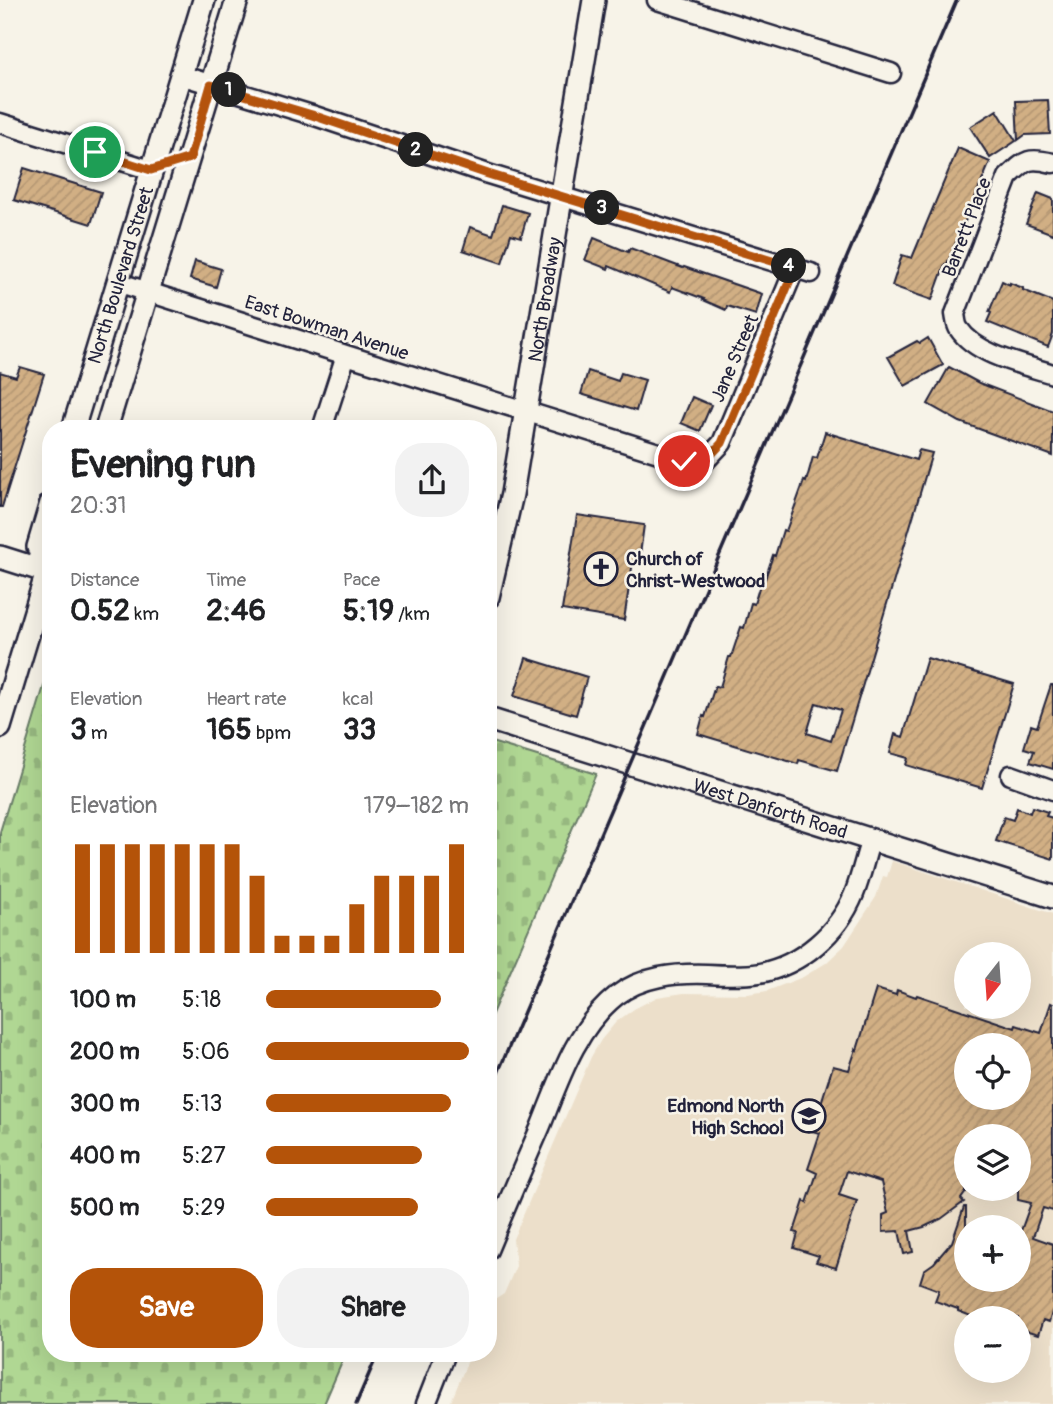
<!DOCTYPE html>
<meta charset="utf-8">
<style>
body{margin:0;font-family:Pangolin,sans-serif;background:#f2f2f2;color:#202124;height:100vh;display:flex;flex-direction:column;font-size:26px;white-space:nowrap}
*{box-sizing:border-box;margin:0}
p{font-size:23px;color:#757577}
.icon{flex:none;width:38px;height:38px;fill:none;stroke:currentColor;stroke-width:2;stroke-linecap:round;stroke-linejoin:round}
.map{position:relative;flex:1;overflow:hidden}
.drawer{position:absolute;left:42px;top:420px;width:455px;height:942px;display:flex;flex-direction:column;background:#fff;border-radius:28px;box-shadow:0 7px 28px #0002}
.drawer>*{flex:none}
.needle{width:46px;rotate:197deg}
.tools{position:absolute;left:954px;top:942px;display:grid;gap:14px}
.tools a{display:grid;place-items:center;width:77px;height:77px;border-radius:50%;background:#fff;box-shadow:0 7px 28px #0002;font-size:35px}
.pin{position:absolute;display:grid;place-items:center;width:60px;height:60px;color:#fff;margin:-30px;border:4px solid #fff;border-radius:50%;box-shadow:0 2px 7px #0007}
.km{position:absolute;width:35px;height:35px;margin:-18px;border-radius:50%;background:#222;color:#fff;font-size:19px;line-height:35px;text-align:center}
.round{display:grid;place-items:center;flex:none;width:74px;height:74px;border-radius:28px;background:#f2f2f2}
.head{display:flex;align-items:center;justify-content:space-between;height:119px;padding:0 28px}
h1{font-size:38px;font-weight:700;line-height:52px}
.figures{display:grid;grid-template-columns:repeat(3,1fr);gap:10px;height:119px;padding:7px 28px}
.figures div{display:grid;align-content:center}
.figures b{font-size:30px;font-weight:700}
.figures small{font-size:19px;font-weight:400}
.figures p{font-size:19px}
.chart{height:196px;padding:14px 28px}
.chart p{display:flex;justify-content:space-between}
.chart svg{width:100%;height:126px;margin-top:7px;stroke:#b45309;stroke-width:6}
.button{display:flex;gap:14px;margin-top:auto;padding:14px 28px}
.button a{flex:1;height:80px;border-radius:28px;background:#b45309;color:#fff;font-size:28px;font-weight:700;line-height:80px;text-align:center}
.button a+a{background:#f2f2f2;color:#202124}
ul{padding:0 28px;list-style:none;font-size:23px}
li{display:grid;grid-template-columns:112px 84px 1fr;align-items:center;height:52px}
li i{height:18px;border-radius:9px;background:#b45309}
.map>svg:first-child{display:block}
</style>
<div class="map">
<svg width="1053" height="1404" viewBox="0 0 1053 1404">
<defs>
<pattern id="cemetery-stones" width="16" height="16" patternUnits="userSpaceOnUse" patternTransform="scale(1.75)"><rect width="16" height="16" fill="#b0d793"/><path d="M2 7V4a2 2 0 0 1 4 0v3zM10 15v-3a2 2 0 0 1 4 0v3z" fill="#97b880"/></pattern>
<pattern id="building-hatch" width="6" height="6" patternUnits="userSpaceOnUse" patternTransform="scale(1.75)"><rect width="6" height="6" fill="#d1af84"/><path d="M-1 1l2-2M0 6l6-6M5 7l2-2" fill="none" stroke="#b39673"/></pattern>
</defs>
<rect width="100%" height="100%" fill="#f7f3e8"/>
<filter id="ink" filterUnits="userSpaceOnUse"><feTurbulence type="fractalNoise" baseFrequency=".0143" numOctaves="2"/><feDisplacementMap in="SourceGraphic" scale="14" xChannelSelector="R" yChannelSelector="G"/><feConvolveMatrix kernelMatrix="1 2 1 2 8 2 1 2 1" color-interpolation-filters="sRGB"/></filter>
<g filter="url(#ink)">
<path fill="#ecdfca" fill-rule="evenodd" d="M892,861L1053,914V1404H450L471,1353H488V1313L493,1301L504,1294L516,1266L513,1239L591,1057L601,1040L616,1022L634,1009L657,997L684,993L748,994L767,991L803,977L826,963L844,946L876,897L883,876L887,877ZM966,954H1018V1006H966ZM966,1045H1018V1097H966ZM966,1136H1018V1188H966ZM966,1227H1018V1279H966ZM966,1318H1018V1370H966Z"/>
<path fill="url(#cemetery-stones)" stroke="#697c67" stroke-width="2" d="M51,663V1353H346L324,1404H0V832Z
M488,741L596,774L488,1023Z"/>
<path fill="url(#building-hatch)" stroke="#22223b" stroke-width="2" fill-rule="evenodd" d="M1048,100L1050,134L1025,135L1018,140L1016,101Z
M997,110L1016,141L990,158L970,127Z
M958,148L990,162L947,264H945L932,300L892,286L902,255L912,258Z
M24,168L101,192L91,224L14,200Z
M1038,193L1053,199V234L1026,224Z
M502,205L528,213L521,237L511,234L502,263L463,250L470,227L493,235Z
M594,238L628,252L630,248L683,268L684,267L762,294L756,315L727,306L726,310L703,300L704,299L672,287L670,292L609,266L608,269L585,260Z
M195,261L221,269L216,287L190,279Z
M1002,281L1010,285V283L1023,288V290L1053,302V334L1048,347L987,322L991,313L989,312Z
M928,338L943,365L905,386L888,357L917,341L920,343Z
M20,367L44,374L2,507H0V372L16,377Z
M949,367L979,383L1053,411V456L960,422L928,404Z
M588,371L618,381L621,373L645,380L636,411L581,394Z
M692,397L711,405L700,431L681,423Z
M825,432L916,460L919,450L932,453L837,771L799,760L798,764L698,734L703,716L705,717L715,686L720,687L729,657H731L741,627L744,628L751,603L754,604L762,578L765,579L773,555L775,556L783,530L786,531L804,481L806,482L813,457L817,458ZM816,703L841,710L831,741L807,733Z
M577,515L644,525L639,562L633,561L624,620L562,610Z
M526,658L587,677L576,715L514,696Z
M927,658L1014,684L982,788L906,765L908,758L890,753L895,734L903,737Z
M1051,685H1053V769L1030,762L1034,751L1024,748L1031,725L1037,727Z
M1032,807L1048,812L1046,816L1053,818V859L996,841L1004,817L1013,820L1017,808L1030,813Z
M876,989L896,995L897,990L916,997L917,995L1015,1028L1016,1025L1041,1033L1051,1003L1053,1004V1211L1043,1208L1033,1237L1053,1244V1309L1049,1322L1043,1320L1038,1335L1018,1329V1318H976L958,1311V1309L935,1301L939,1290L920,1283L924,1270L934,1263L952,1242L964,1207H966V1279H1018V1239L1031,1203L1018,1200V1136H966V1192L961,1199L964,1202L941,1219L924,1227L909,1231L913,1252L904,1254L899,1231L883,1232V1215L888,1213L881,1182L847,1171L839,1195L857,1201L836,1268L816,1262L819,1256L794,1248L798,1233L794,1232L804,1201L807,1203L817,1173L808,1169L820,1133L812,1131L833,1066L849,1070L856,1049L857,1050ZM966,1045H1018V1097H966Z"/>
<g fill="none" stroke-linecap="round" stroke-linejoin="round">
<defs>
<path id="minor" d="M657,0L891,73
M180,75L312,115L488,174L811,273
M0,123L151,170
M1053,163C1028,157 1026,160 1008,177L955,314C956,319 956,325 959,329C976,355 1025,365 1053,374
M117,282L346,355L684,461H705L722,443L795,268
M322,429L346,355
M1011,775L1053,790
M488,1250C505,1209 522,1169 540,1128C559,1081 575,1029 616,996C642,976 675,973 707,974C724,975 743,976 760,973C801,965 838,933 854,894C861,877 865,857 871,839
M426,1404L446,1353"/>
<g id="major">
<path id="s1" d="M73,429L204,0"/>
<path d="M106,429L237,0"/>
<path d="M0,557L51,573"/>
<path d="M47,572L38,547L51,503"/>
<path id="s2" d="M488,597L512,494L594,0"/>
<path id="s3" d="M488,719L1053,897"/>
<path d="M0,727L47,572L51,569"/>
</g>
</defs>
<use href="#minor" stroke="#22223b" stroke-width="23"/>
<use href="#major" stroke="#22223b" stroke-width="26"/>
<use href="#minor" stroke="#f7f3e8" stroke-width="18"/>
<use href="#major" stroke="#f7f3e8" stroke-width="21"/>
<path stroke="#22223b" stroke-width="3.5" d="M488,1096L957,0
M356,1404L378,1353"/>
</g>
</g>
<g fill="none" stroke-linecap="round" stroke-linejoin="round" filter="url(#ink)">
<defs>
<path id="route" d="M95,152L151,170L190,158L211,85L312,115L488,174L795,268L722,443L705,461H684"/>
</defs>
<use href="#route" stroke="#fff" stroke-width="14"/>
<use href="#route" stroke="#b45309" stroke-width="9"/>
</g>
<defs>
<symbol id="church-ring" viewBox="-11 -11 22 22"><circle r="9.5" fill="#f7f3e8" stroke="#22223b" stroke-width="1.5"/><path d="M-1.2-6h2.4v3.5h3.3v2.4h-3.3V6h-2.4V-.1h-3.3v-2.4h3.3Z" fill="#22223b"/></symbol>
<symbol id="school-ring" viewBox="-11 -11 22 22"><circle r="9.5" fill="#f7f3e8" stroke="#22223b" stroke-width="1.5"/><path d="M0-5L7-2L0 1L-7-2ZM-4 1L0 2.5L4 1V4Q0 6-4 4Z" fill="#22223b"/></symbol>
</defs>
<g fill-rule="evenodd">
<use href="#church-ring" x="582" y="550" width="38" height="38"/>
<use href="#school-ring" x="790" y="1097" width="38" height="38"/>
</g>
<g text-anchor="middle" stroke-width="5" stroke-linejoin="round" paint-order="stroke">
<g font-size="19" fill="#22223b" stroke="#f7f3e8">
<text transform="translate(966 227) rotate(-69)" y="7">Barrett Place</text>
<text dy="7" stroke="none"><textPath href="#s1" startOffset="161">North Boulevard Street</textPath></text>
<text dy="7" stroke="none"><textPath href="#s2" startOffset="303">North Broadway</textPath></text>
<text transform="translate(327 327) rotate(18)" y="7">East Bowman Avenue</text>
<text transform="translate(734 358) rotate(-67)" y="7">Jane Street</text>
<text dy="7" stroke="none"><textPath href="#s3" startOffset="296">West Danforth Road</textPath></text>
</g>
<g font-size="19" font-weight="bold" fill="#22223b" stroke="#f7f3e8" text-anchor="start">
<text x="626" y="565">Church of<tspan x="626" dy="22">Christ-Westwood</tspan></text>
<text x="784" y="1112" text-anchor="end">Edmond North<tspan x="784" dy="22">High School</tspan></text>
</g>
</g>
</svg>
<div class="tools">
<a><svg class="needle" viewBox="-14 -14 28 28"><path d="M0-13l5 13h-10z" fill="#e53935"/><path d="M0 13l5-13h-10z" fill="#757577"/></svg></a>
<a><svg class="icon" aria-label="locate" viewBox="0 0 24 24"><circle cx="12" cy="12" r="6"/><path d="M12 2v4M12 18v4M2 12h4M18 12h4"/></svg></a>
<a><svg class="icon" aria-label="layers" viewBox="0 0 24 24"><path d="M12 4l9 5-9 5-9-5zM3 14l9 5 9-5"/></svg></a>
<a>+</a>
<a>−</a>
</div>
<div class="pin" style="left:95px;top:152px;background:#1e9e55"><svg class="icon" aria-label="arrive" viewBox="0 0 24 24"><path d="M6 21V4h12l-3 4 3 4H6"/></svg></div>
<div class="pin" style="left:684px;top:461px;background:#d93025"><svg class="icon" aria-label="check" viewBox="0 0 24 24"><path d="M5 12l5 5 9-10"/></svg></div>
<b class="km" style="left:229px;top:90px">1</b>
<b class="km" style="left:416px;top:150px">2</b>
<b class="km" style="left:602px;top:208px">3</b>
<b class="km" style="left:789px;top:266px">4</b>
<section class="drawer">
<div class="head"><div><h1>Evening run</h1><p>20:31</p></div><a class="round"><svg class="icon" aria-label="share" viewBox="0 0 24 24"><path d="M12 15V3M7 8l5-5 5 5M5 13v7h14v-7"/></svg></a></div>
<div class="figures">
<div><p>Distance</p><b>0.52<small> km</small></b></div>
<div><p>Time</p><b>2:46</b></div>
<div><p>Pace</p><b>5:19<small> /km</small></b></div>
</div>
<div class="figures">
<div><p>Elevation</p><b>3<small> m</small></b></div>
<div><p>Heart rate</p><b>165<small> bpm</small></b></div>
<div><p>kcal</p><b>33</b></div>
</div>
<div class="chart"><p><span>Elevation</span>179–182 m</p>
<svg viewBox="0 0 160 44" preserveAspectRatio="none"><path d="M5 44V6M15 44V6M25 44V6M35 44V6M45 44V6M55 44V6M65 44V6M75 44V17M85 44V38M95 44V38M105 44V38M115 44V27M125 44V17M135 44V17M145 44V17M155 44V6"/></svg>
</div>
<ul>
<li><b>100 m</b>5:18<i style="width:86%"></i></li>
<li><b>200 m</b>5:06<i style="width:100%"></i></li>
<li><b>300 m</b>5:13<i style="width:91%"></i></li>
<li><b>400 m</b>5:27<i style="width:77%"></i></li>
<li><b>500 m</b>5:29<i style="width:75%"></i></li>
</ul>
<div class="button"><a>Save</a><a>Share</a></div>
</section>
</div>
